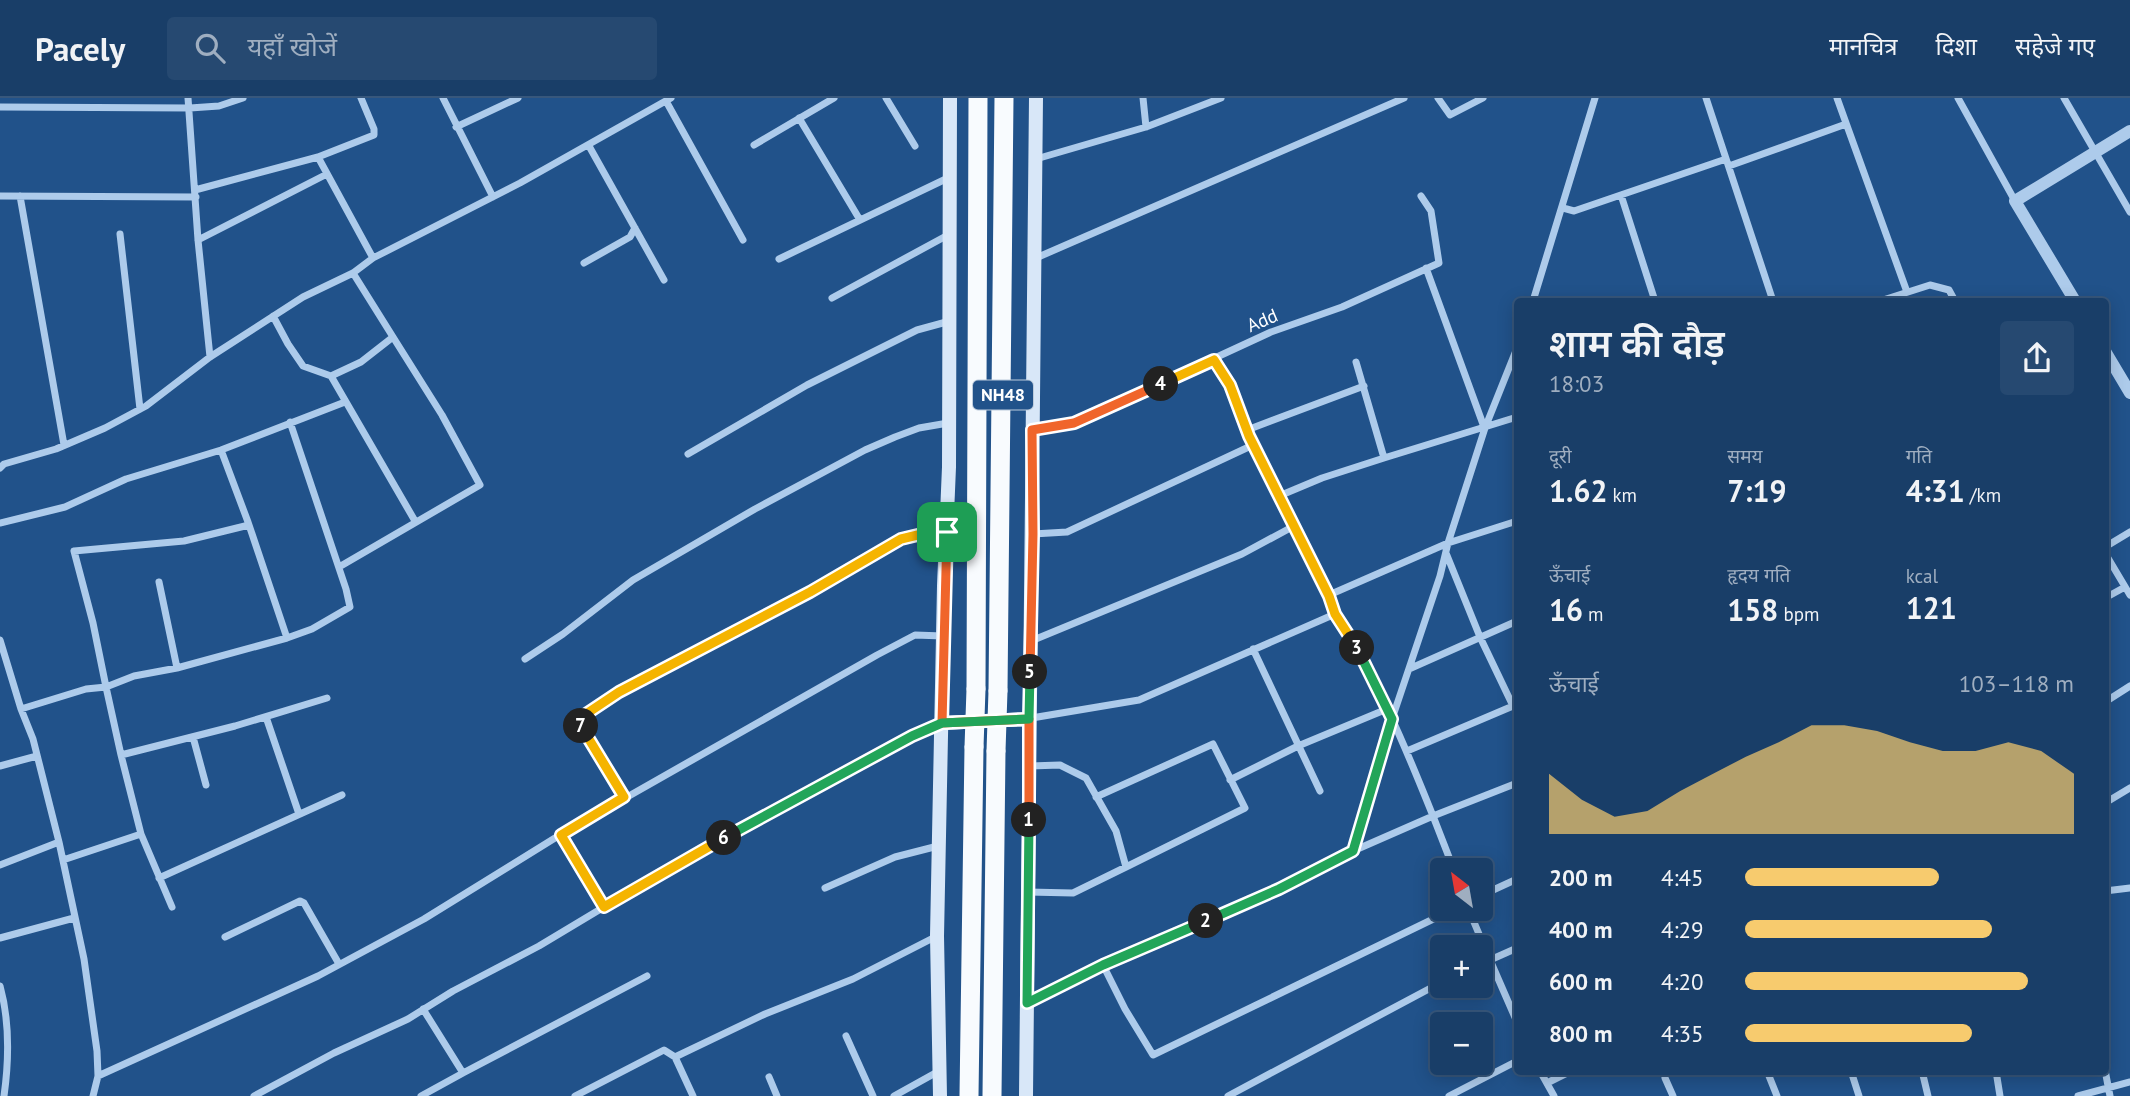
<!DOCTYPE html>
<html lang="hi">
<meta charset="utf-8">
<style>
body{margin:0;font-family:"PT Sans","Noto Sans Devanagari",sans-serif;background:#264971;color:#f1f3f6;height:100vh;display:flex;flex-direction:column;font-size:26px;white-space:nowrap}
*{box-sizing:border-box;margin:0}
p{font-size:23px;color:#9faec0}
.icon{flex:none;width:38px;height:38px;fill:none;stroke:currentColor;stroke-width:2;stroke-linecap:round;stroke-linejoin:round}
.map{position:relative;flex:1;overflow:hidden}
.side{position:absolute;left:1514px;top:200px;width:595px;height:777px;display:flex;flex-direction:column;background:#193e68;border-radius:7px;box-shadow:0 4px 18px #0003,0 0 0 2px #37577c}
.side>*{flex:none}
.needle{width:46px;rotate:329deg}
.controls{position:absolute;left:1430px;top:760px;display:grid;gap:14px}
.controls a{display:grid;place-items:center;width:63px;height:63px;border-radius:7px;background:#193e68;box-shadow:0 4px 18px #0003,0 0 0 2px #37577c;font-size:35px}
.pin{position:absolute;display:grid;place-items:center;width:60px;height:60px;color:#fff;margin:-30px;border-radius:14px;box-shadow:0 4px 10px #0006}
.km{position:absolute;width:35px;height:35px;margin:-18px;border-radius:50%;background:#222;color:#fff;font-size:19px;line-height:35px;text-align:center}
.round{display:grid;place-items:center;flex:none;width:74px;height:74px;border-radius:7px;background:#264971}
.headline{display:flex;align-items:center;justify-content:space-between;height:119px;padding:0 35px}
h1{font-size:38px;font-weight:600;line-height:52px}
.metrics{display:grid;grid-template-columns:repeat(3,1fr);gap:10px;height:119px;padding:7px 35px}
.metrics div{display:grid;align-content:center}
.metrics b{font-size:30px;font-weight:600}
.metrics small{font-size:19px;font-weight:400}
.metrics p{font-size:19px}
.chart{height:196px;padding:14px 35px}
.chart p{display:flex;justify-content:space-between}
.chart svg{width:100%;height:126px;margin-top:7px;fill:#f7cb6e;opacity:.7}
ul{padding:0 35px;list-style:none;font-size:23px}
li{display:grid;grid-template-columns:112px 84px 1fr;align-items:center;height:52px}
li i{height:18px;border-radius:9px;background:#f7cb6e}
header{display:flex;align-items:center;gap:42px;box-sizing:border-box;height:98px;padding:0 35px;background:#193e68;border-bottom:2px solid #37577c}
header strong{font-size:33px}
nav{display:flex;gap:38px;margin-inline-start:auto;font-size:24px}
.search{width:490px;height:63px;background:#264971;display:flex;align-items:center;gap:18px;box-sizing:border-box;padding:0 24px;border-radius:7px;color:#9faec0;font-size:26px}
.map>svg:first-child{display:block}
</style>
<header>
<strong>Pacely</strong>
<div class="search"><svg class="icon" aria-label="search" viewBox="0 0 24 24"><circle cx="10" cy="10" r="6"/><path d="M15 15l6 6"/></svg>यहाँ खोजें</div>
<nav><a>मानचित्र</a><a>दिशा</a><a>सहेजे गए</a></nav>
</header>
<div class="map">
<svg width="2130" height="998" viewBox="0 0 2130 998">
<rect width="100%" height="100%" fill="#21528a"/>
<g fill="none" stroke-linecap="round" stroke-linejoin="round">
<path stroke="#adcbeb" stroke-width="7" d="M188,0L198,142L210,259
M361,0L374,31V37L318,59L373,160
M443,0L493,99
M886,0L915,48
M1143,0L1146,29
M1438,0L1450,17L1483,0
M1706,0L1773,203
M1837,0L1907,194
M1958,0L2015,103
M2064,0L2130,114
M666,3L743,142
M0,9L190,10L219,8L243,0
M799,20L860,122
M456,29L518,0
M754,47L834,0
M589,48L664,182
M1036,61L1146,29L1221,0
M1729,68L1846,26
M195,92L318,59
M1621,97L1655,203
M0,98L196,99
M20,98L64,347
M1563,110L1574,113L1726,61
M120,136L140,311
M198,142L327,76
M1036,160L1404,0
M779,161L950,79
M584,165L630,139L635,130
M1426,170L1484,329
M832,200L948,137
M1533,203L1595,0
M1880,203L1930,187L1949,192L1955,203
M273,218L288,246L303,268L331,278L361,264L393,239L353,175
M1214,262L1230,287L1249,338L1329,497
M331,278L415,423
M1033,332L1074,325L1271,234L1342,209L1439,165L1431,113L1421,98
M1247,332L1364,288
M221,352L248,424L287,540
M688,356L807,287L917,232L950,223
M1384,360L1517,319
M0,370L4,366L56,351L105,330L146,308L210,259L303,199L353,175L373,160L520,85L671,0
M1279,398L1322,380L1384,360L1356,264
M0,425L65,409L126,381L221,352L345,304
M1033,436L1067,434L1253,347
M2105,449L2130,434
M2105,455L2130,497
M339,469L480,387L442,317L393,239
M159,484L177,570
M2105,500L2125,489
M1335,516C1376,578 1405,648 1433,718L1517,685
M0,542L21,611L33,641L59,744L84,861L97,953L98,978L93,998
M1031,543L1242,456L1294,428
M1253,551L1320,693
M525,561L563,536L633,482L755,411L865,352L895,339L919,330L948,325
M1409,571L1517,523
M2105,604L2130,588
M21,611L86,591L106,589L93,525L74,453L184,443L249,427
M266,619L299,716
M193,639L206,687
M1407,653L1513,608L1480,539L1446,455
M121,657L106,589L134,578L177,570L287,540L312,531L350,509L346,491L290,324
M0,668L37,658
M1230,682L1298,648L1387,611
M624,699L581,627L583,618L619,594L810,494L901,441L926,435L947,434
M1096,699L1213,646L1245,710L1126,769
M2105,705L2130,690
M141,736L121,657L235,628L327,600
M561,737L604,809
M1353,753L1433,718L1454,772
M63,762L141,736L172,809
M0,767L59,744
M159,780L342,697
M825,790L895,759L938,748
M2105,793L2130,790
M1028,794L1073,795L1126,769L1116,733L1086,680L1060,667L1030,668
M1480,798L1517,781
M1468,810L1490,862L1480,866
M225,839L300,803L304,805L339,866
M0,840L74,820
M1517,850L1490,862L1517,924
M1103,867L1125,911L1153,957L1456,810
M0,888C10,924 9,962 4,998
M1028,904L1103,867L1279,791L1353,753L1392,621L1440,478L1448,445L1485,330L1517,250
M423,911L463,975L647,878
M846,938L873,998
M2105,972L2110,998
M1540,973L1554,998
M1767,973L1777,998
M1851,973L1859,998
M1922,973L1928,998
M1996,973L2000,998
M98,978L318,878L424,821L555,740L877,557L915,537L943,538
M769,979L777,998
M1665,980L1673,998
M1547,985L1571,973
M254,998L334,955L408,921L453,893L539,848L629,794L912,638L942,625L1014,623L1139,602L1335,516L1329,497L1448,445L1517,423
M421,998L463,975
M575,998L664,952L675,959
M693,998L675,959L765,916L853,881L937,838
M894,998L939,973
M1228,998L1442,884
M1449,998L1517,963
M2078,998L2130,984"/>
<path stroke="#adcbeb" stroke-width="12" d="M2075,203L2015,103L2130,33
M2105,253L2130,295"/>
<path stroke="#d8e7f8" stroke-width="14" d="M940,998L937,838L944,488L949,369L950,0
M1026,998L1036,0"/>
<path stroke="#f8fbfe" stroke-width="19" d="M976,591L978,0
M998,593L1004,0
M969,998L974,649
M992,998L996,653"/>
<path stroke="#f8fbfe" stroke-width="19" d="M974,649L976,591
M996,653L998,593"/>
</g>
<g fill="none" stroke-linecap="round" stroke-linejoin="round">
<defs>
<path id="split-1" d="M947,434L942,625L1029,621V722"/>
<path id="split-2" d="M1029,722L1027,905L1103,867L1206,823"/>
<path id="split-3" d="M1206,823L1279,791L1353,753L1392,621L1357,550"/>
<path id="split-4" d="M1161,286L1214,262L1230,287L1249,338L1329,498L1335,516L1357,550"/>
<path id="split-5" d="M1030,574L1033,436L1032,332L1074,325L1161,286"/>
<path id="split-6" d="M724,740L912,638L942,625L1029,621L1030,574"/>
<path id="split-7" d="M581,628L624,699L561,737L604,809L724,740"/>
<path id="split-8" d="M581,628L583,618L619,594L810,494L901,441L926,435L947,434"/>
</defs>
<use href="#split-1" stroke="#fff" stroke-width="14"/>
<use href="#split-2" stroke="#fff" stroke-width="14"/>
<use href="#split-3" stroke="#fff" stroke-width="14"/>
<use href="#split-4" stroke="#fff" stroke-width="14"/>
<use href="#split-5" stroke="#fff" stroke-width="14"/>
<use href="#split-6" stroke="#fff" stroke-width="14"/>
<use href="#split-7" stroke="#fff" stroke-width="14"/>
<use href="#split-8" stroke="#fff" stroke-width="14"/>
<use href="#split-1" stroke="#f0652b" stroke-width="9"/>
<use href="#split-2" stroke="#22a559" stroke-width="9"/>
<use href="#split-3" stroke="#22a559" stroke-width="9"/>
<use href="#split-4" stroke="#f5b400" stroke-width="9"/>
<use href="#split-5" stroke="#f0652b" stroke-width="9"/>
<use href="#split-6" stroke="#22a559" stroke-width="9"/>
<use href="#split-7" stroke="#f5b400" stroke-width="9"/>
<use href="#split-8" stroke="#f5b400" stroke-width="9"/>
</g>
<g text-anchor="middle" stroke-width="5" stroke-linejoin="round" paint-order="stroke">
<rect fill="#21528a" stroke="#bccbdc" stroke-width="2" x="973" y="282.5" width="60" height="29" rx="5"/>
<g font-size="18" font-weight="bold" fill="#fff">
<text x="1003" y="303">NH48</text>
</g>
<g font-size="19" fill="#fff" stroke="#21528a">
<text transform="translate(1262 222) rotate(-23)" y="7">Add</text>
</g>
</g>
</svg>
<div class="controls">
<a><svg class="needle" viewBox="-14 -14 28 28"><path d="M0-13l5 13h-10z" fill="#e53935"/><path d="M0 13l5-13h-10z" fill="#9faec0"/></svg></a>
<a>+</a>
<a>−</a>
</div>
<div class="pin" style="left:947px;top:434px;background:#1e9e55"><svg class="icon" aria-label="arrive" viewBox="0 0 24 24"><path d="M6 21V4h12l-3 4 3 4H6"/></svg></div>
<b class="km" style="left:1029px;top:722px">1</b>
<b class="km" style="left:1206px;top:823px">2</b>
<b class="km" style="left:1357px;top:550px">3</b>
<b class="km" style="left:1161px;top:286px">4</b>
<b class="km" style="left:1030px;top:574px">5</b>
<b class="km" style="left:724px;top:740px">6</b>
<b class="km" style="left:581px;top:628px">7</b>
<section class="side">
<div class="headline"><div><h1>शाम की दौड़</h1><p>18:03</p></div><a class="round"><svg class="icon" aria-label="share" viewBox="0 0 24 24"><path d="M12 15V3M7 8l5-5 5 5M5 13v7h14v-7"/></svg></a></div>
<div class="metrics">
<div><p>दूरी</p><b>1.62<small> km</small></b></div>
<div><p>समय</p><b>7:19</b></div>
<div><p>गति</p><b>4:31<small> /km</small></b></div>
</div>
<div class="metrics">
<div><p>ऊँचाई</p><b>16<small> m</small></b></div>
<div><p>हृदय गति</p><b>158<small> bpm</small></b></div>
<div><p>kcal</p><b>121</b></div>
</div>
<div class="chart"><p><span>ऊँचाई</span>103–118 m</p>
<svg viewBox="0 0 160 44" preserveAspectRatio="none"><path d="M0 44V23L10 32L20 38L30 36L40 29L50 23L60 17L70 12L80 6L90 6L100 8L110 12L120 15L130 15L140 12L150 15L160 23V44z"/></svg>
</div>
<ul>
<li><b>200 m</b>4:45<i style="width:59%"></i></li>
<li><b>400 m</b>4:29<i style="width:75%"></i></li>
<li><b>600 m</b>4:20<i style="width:86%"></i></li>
<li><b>800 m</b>4:35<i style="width:69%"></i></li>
</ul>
</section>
</div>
